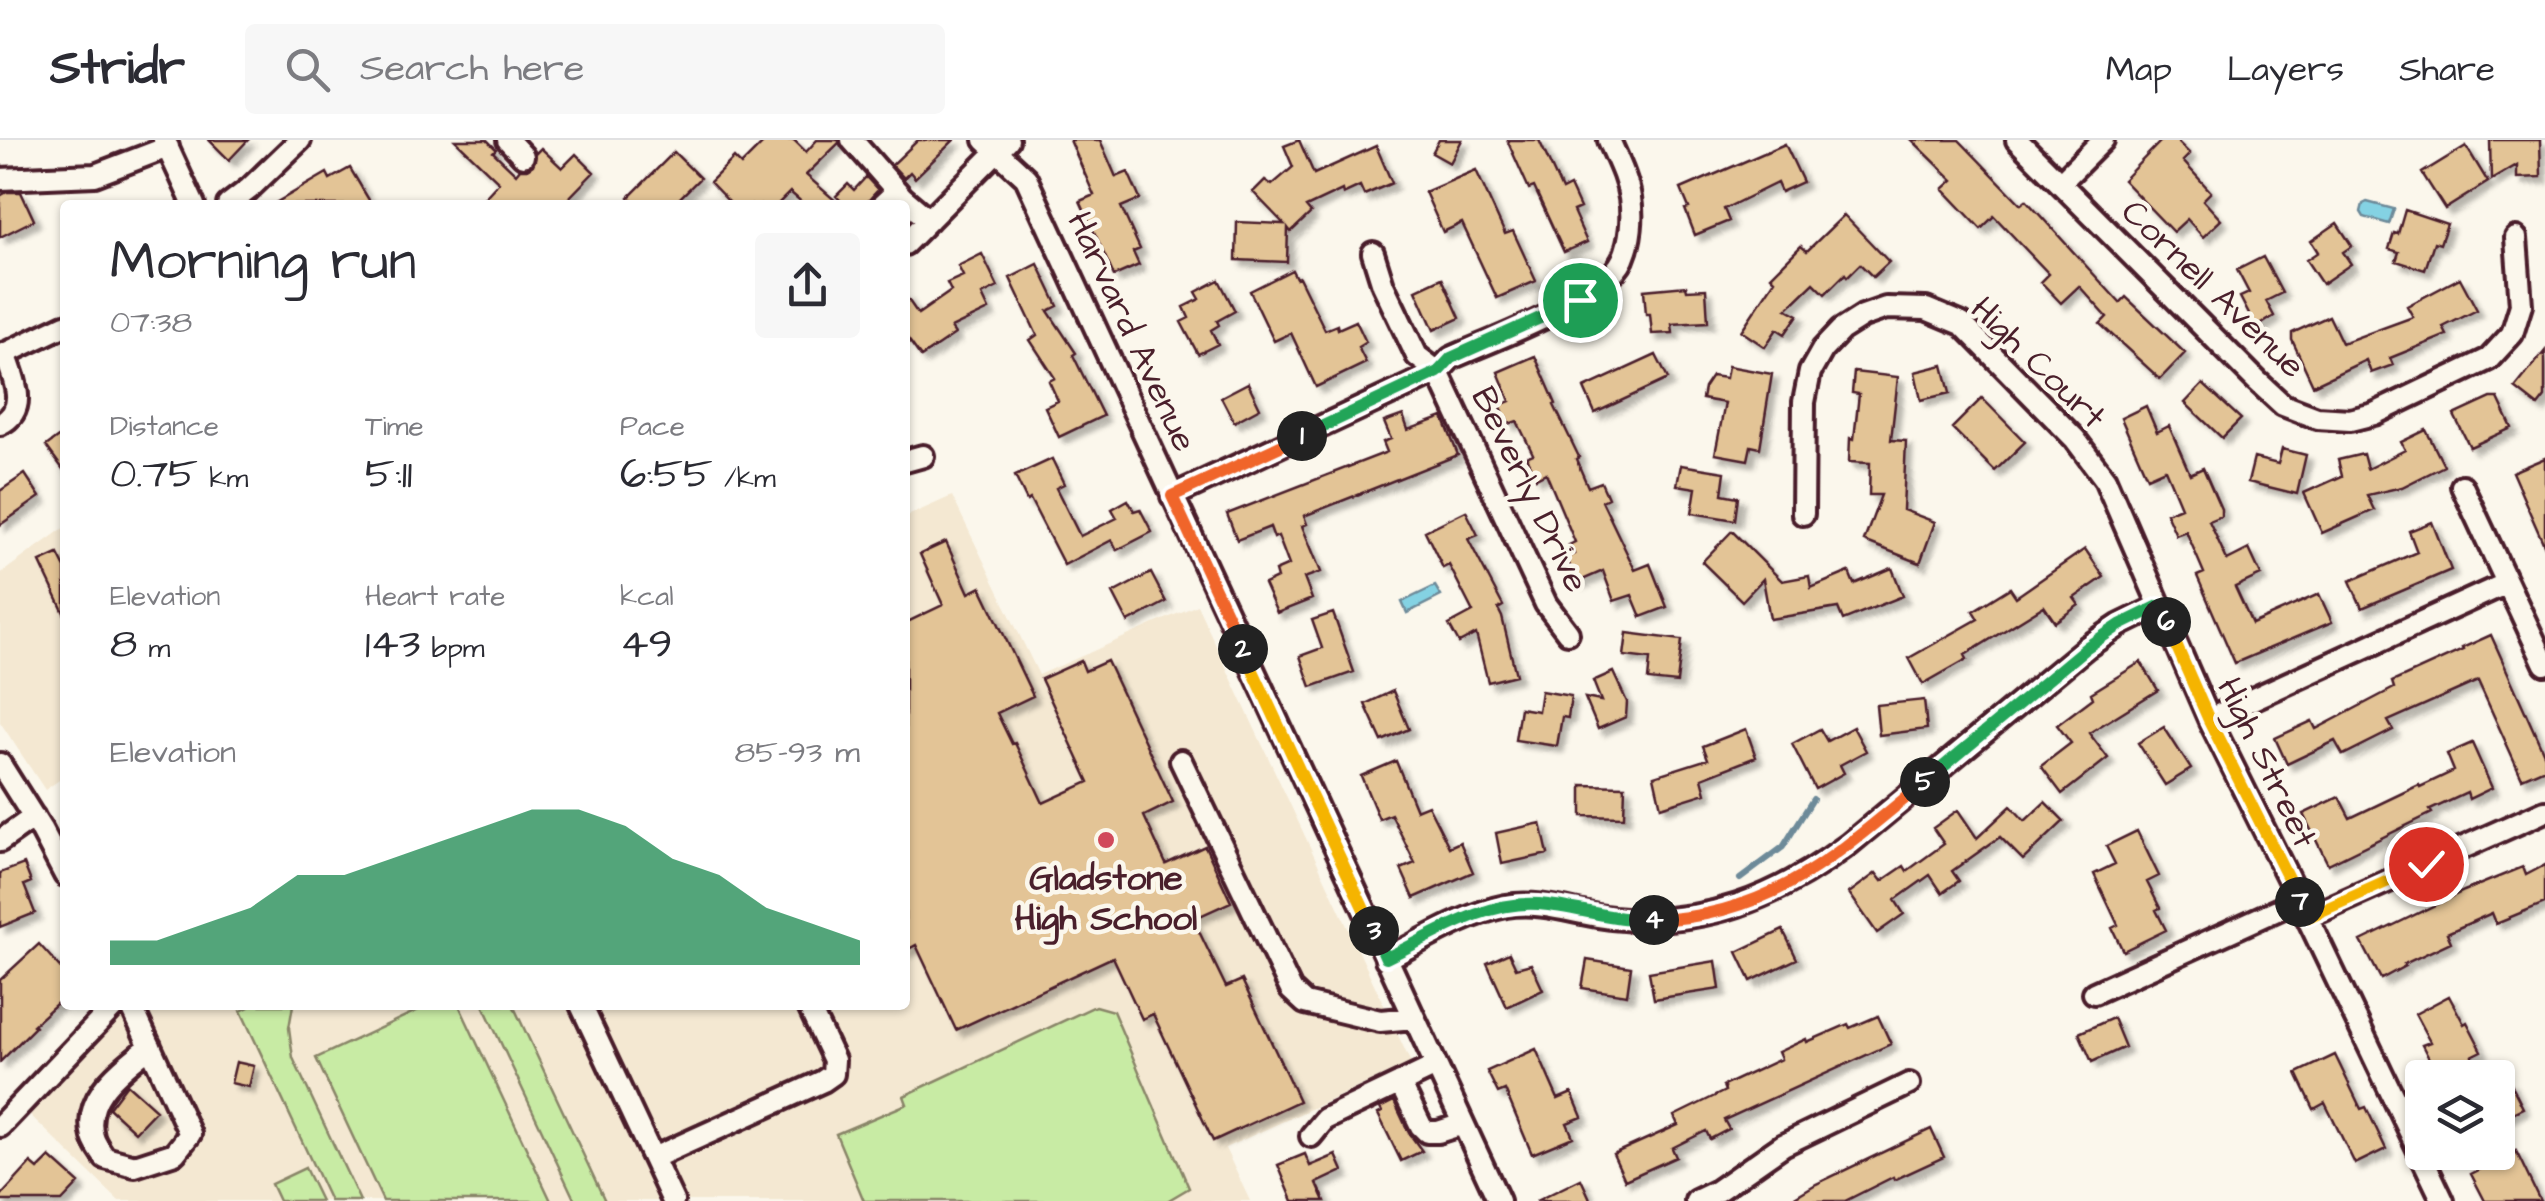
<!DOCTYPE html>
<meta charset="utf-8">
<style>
body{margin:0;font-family:"Architects Daughter",sans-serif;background:#f7f7f7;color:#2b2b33;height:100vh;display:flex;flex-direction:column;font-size:38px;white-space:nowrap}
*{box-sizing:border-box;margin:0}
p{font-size:32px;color:#7c7c81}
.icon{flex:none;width:55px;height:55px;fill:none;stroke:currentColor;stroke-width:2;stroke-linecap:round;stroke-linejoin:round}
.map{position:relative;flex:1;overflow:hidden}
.panel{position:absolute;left:60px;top:60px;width:850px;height:810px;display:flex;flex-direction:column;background:#fff;border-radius:10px;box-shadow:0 2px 8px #0004}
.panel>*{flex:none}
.buttons{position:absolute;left:2405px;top:920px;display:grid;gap:20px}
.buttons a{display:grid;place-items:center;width:110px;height:110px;border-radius:10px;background:#fff;box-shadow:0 2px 8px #0004;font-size:50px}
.pin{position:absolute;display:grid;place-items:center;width:85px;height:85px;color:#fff;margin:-42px;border:5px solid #fff;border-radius:50%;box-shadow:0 2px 10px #0007}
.km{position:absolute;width:50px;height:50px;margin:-25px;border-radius:50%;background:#222;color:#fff;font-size:28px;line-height:50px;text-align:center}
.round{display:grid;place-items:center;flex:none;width:105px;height:105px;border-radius:10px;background:#f7f7f7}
.headline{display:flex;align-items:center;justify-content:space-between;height:170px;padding:0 50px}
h1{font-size:55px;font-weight:600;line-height:75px}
.figures{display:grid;grid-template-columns:repeat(3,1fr);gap:15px;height:170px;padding:10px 50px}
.figures div{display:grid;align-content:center}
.figures b{font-size:42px;font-weight:600}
.figures small{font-size:28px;font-weight:400}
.figures p{font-size:28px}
.chart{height:280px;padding:20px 50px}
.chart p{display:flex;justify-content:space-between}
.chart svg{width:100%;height:180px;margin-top:10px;fill:#0b8043;opacity:.7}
header{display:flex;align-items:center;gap:60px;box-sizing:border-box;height:140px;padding:0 50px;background:#fff;border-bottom:2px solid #e1e1e2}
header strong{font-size:48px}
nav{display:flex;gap:55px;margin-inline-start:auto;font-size:35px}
.search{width:700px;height:90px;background:#f7f7f7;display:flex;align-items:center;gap:25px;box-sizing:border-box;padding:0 35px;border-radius:10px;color:#7c7c81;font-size:38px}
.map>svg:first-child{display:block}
</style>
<header>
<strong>Stridr</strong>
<div class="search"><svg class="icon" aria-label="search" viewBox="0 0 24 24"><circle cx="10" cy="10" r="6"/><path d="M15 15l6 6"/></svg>Search here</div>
<nav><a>Map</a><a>Layers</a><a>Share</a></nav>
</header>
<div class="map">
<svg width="2545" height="1061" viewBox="0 0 2545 1061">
<defs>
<filter id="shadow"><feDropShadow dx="6" dy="6" stdDeviation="2.5" flood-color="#0004"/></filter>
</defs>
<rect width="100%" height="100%" fill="#fbf7ec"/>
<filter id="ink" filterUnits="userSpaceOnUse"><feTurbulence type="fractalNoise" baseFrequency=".01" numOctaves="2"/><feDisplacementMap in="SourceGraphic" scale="20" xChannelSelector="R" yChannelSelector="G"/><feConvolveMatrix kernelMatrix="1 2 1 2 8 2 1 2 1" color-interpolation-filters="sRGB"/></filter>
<g filter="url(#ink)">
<path fill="#f4e8d2" d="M952,356L1039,535L1197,465L1411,923L1225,1008L1250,1061H119L28,973L120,879L139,865H905V377Z
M65,387V636L45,650L0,582V434Z"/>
<path fill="#c8eba4" stroke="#898568" stroke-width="2.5" d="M253,865H293L289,888L293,918L360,1061H330L241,871Z
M429,865H459L551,1061H383L316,918Z
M483,865H513L605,1061H575Z
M1095,866L1113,871L1189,1048L1167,1061H864L836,994L907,964L904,956Z
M305,1028L321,1061H279L271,1044Z"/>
<path fill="#84d2e3" stroke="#6d8a99" stroke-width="2.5" d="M2367,62L2394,69L2389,84L2364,77L2361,72L2363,64Z
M1435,446L1441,456L1407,473L1402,462Z"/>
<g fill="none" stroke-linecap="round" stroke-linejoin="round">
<path stroke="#6d8a99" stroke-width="6" d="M1740,739L1783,707L1813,659"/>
</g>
<path fill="#e3c496" stroke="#4a1f2b" stroke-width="2.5" filter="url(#shadow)" d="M209,0H248L229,20Z
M455,0H487L496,9L493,12L516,34L520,29H527L533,25L536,13L541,8L562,28L576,14L594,32L562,65H478L499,42Z
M766,0H794L806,12L817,0H839V3L806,35L839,64L842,62L836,56L848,44L854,50L866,37L878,50L869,60V65H805L790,52L777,65H732L710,42L734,18L741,25Z
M918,0H954L915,38L910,32L904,38L892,25Z
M1070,0H1100L1116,37L1128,32L1140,59L1121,67L1140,109L1133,112L1139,125L1114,136L1080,61L1094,55Z
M1299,0L1314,34L1376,6L1392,43L1364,55L1360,46L1343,54L1342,50L1306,67L1311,73L1291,92L1288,88L1287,122L1236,120L1237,82L1284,84L1253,52L1265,40L1272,45L1293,27L1284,6Z
M1439,0H1462L1450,23L1432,13Z
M1507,0H1539L1562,50L1570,46L1580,68L1573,71L1587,102L1564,112L1534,47L1529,49Z
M1912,0H1959L2021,64L2026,60L2120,163L2126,157L2185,213L2160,239L2100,184L2107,177L2079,146L2061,163L2041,142L2049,134L1994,76L1981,89L1943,49L1953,40Z
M2162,0H2176L2190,14L2183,21L2211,52L2203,60L2221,80L2203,97L2187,79L2173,92L2123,40Z
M2490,0H2540L2541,37L2517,38V25L2491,40Z
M1785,4L1803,42L1781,52L1777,43L1724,69L1729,81L1695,95L1685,69L1689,68L1681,49Z
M2466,6L2488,42L2445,69L2422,33Z
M674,12L700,38L673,65H637L629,57Z
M350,28L372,65H272L327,33L330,39Z
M1476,30L1505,94L1513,91L1536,141L1497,158L1462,83L1443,92L1425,52Z
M7,52H21L34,80L0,97V56Z
M2405,70L2447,84L2440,104L2434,102L2425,130L2396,121L2399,112L2389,109L2394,93L2398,94Z
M1844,75L1889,122L1873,137L1860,124L1847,137L1845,134L1825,154L1814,143L1787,169L1798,175L1785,194L1777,189L1765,207L1741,191L1775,140L1771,136L1801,106L1807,111Z
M2337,83L2352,106L2343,112L2351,124L2322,144L2306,120L2318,112L2311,101Z
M982,114L998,147L982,155L989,170L951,188L955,194L921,217L905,195V155L918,174L951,151L947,143L963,136L958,126Z
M2263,117L2282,153L2266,161L2274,176L2256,188L2240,157L2249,153L2237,130Z
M1038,124L1058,166L1048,171L1076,213L1073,215L1103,276L1059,297L1045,267L1058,261L1049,241L1055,238L1030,200L1037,195L1010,138Z
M1292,130L1296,138L1299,137L1325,190L1337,185L1338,189L1356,181L1366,202L1358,207L1366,223L1316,247L1291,193L1274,201L1250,151Z
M1442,138L1460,178L1434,190L1416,150Z
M2460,138L2477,170L2443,187L2447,195L2390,218L2393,225L2371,233L2366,220L2313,245L2292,200V193L2329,176L2342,203L2413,177L2407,166Z
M1219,140L1235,171L1217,181L1219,185L1211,190L1218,204L1198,214L1181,182L1189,178L1184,167L1200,159L1196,152Z
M1686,146L1687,150L1706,149L1708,182L1672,184L1673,193L1652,194L1650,174H1646L1644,150Z
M2545,211V257L2538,266L2515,248Z
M1656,215L1668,239L1595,273L1584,248Z
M1535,216L1556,264L1554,265L1579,317L1576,319L1588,347L1601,342L1608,358L1602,361L1635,430L1650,424L1667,467L1641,477L1632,455L1614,461L1603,431L1578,442L1566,418L1574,414L1569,405L1575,402L1546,333L1536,338L1526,317L1533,314L1517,281L1509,284L1500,265L1510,261L1498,232Z
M1943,225L1950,253L1921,260L1915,232Z
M1728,226L1772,234L1760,308L1751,306L1748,320L1715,314L1725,263L1702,259L1704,248L1712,236L1726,238Z
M1854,232L1898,237L1891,300L1906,301L1903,370L1935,382L1920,423L1864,401L1881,355H1869L1870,323L1849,322L1850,298L1854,299L1859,254L1852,253Z
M1248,243L1260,268L1234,282L1221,257Z
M2203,244L2241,279L2222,298L2185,263Z
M1982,258L2025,302L1995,331L1952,288Z
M2491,258H2498L2512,288L2470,307L2454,275Z
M2146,266L2157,292L2169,286L2190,334L2203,328L2221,369V376L2209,381L2227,420L2249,409L2261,435L2235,447L2252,484L2319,454L2332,482L2235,523L2197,436L2204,433L2186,391L2176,395L2166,373L2181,367L2165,329L2147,337L2121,278Z
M1403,275L1408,290L1443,277L1458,315L1304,376L1307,384L1302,386L1321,432L1304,438L1312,459L1277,473L1264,444L1277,438L1275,431L1289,425L1278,396L1274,398L1270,387L1237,400L1227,374L1387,312L1383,302L1391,299L1384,282Z
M2426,290L2444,326L2402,347L2367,355L2374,370L2322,393L2304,353L2342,336L2338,320L2363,314L2367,329L2405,310L2401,302Z
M65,292V332L46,306Z
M2282,309L2306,315L2297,354L2248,342L2254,318L2278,324Z
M2545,318V407L2512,332Z
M1052,319L1064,344L1056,348L1080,396L1117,378L1112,369L1128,360L1134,371L1140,369L1152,392L1117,410L1112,400L1064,425L1030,359L1027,361L1015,336Z
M1681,325L1725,332L1722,354L1738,357L1735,380L1692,373L1696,348L1677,345Z
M25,334L40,357L0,385V351Z
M1466,371L1478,395L1468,399L1503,466L1498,469L1502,477L1516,535L1488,542L1476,494L1459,503L1449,485L1473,472L1449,425L1443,428L1425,391Z
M2432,382L2451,430L2362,468L2350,441L2417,412L2409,391Z
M1732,391L1782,441L1809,436L1811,448L1849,432L1854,444L1892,428L1903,456L1843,480L1838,468L1770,479L1763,439L1742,461L1702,422Z
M946,402L969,453L981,447L1033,556L997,573L1012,604L1015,603L1043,663L1089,642L1041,539L1081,521L1085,531L1107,521L1173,662L1144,676L1166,724L1205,706L1231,762L1193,779L1226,847L1242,840L1299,961L1213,1001L1153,874L1142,879L1113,817L956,890L916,805L905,811V483L943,465L920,414Z
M2085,409L2104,437L2074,458L2079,465L2055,482L2044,466L1965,515L1967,519L1923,544L1909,518L1978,479L1973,471L2010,448L2016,457Z
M58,414L65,428V475L40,422Z
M1151,433L1166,462L1128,482L1113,453Z
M1333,473L1354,532L1311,547L1300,516L1322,508L1312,480Z
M1627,493L1682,500L1677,543L1648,540L1650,519L1624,516Z
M2491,495L2545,616V628L2522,638L2478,541L2388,581L2393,590L2343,615L2335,601L2287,624L2275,598L2312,581L2316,589L2394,548L2392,542L2463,510L2462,508Z
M2141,522L2158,550L2089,593L2108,618L2062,654L2041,626L2071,603L2057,585L2093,558L2091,553Z
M1613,532L1627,562L1626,577L1598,589L1585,558L1601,561L1593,541Z
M1393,551L1409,589L1382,601L1365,564Z
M1541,551L1571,556L1568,578L1562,577L1557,606L1515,600L1520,568L1538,571Z
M1924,560L1927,589L1879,595L1876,565Z
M1853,587L1866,611L1840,625L1844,633L1815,649L1792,604L1820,589L1827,601Z
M2164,587L2191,629L2165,645L2138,603Z
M1746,589L1756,617L1702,638L1706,653L1661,667L1654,636L1708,619L1703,606Z
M2472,603L2492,648L2469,659L2467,653L2430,670L2432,673L2328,724L2303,674L2339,657L2350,678L2419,645L2420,647L2454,631L2447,614Z
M1396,621L1416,670L1428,665L1449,707L1460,702L1473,732L1414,758L1401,729L1415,723L1391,674L1379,679L1361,636Z
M1582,645L1625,646L1624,677L1582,676Z
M2045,662L2064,681L2023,720L2000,697L1952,731L1959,741L1942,753L1930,735L1895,760L1904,774L1877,793L1849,753L1876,733L1882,741L1904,726L1907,731L1944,704L1933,688L1958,670L1977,698L2011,666L2025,681Z
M1541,683L1548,714L1502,724L1496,693Z
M2137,691L2159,736L2147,742L2160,768L2156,770L2166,790L2123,811L2112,788L2118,785L2094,734L2115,724L2106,706Z
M24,724L31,742L24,745L35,773L0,787V733Z
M2545,725V763L2496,783L2492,773L2447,793L2451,802L2404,824L2405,826L2381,839L2361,801L2464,751L2523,727L2526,735Z
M1783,790L1797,819L1751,841L1737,812Z
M39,804L65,833V856L33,885L35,887L0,922V840Z
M1509,813L1516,828L1531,824L1543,850L1507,867L1487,823Z
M1587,820L1631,827L1627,855L1582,848Z
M1716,821L1720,849L1654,859L1649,832Z
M2449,856L2464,884L2467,882L2482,911L2472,916L2482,938H2439L2422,905L2430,902L2415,874Z
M1878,876L1891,904L1724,980L1729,989L1710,999L1706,991L1672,1008L1676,1017L1625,1040L1613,1014L1678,985L1674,976L1725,951L1723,946L1781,919L1778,912L1806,899L1807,902L1848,884L1850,888Z
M2113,878L2125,907L2092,922L2079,893Z
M1536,909L1558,959L1572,953L1582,977L1567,983L1573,997L1532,1014L1505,950L1498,953L1487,931Z
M2335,915L2361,969L2366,967L2386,1009L2355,1024L2325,963L2314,969L2297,933Z
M236,922L254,926L249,947L231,943Z
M2510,942L2523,968L2498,980V948Z
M127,944L156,970L135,992L109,968Z
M1394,961L1409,993L1422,1011L1401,1021L1378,974L1382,972L1380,968Z
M1931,989L1944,1017L1894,1040L1893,1037L1845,1061H1788L1816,1044Z
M2516,1011L2540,1061H2485L2471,1034Z
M1305,1014L1310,1026L1336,1015L1343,1031L1317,1043L1325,1061H1293L1278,1025Z
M50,1017L79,1043L62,1061H0V1057L31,1023L38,1029Z
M1581,1039L1591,1061H1536Z"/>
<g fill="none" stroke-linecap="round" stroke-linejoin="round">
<defs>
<path id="minor" d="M164,0L194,65
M508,0L523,16
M852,0L903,58L929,80
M985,0L1026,38L1499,1061
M2017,0L2257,241L2283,265L2317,278L2350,280L2374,274L2489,219L2512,194L2521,165L2516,98
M0,39L95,35L168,7
M2060,43L2103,0
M228,65L249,49L300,0
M882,65L897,51
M905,104L1008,0
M1373,113L1383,145L1417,216L1438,232L1546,464L1568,493
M0,216L65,185
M0,284C30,269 13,238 5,213
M905,321L923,316
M2462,346L2545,524
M1172,356L1438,232L1451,218C1494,199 1604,160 1623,119C1631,101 1633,77 1630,58C1627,37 1617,19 1609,0
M1803,374L1804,262L1810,232L1823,209L1841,190L1863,176L1886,168L1926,169L1962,184L2075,299L2105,339L2209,579L2299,760L2443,1061
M2209,579L2507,443
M1181,621L1291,850L1305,863L1380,881L1414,878
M0,624L41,689L65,735
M0,701L34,677
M2308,777L2545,671
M1386,819C1424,800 1465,774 1506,766C1542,760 1576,774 1612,778C1703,788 1777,758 1848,705L2087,507L2120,485L2159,466
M2094,853L2299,760
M131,865L190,994L175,1013L135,1026L105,1018C101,1012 95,1004 93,997C82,955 123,929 150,906
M581,865L673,1061
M1400,943L1421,986L1427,992H1438L1463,984
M0,986L115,865
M1311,996L1325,979L1436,926
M653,1018L823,941L833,934L834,920L808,865
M1696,1061L1717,1051L1783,1005L1909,944"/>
</defs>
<use href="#minor" stroke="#4a1f2b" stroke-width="28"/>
<use href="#minor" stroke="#fbf7ec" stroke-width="20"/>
</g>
</g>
<g fill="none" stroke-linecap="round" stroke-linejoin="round" filter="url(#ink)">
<defs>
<path id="split-1" d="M1302,296L1438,232L1451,218L1580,160"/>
<path id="split-2" d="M1243,509L1172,356L1302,296"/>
<path id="split-3" d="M1243,509L1374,791"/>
<path id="split-4" d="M1374,791L1386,818C1433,796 1485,760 1539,764C1578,767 1614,781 1654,780"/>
<path id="split-5" d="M1654,780C1774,776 1838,713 1925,642"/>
<path id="split-6" d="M1925,642L2087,507L2120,485L2159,466L2166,482"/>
<path id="split-7" d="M2166,482L2209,580L2300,762"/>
<path id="split-8" d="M2300,762L2308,777L2426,724"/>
</defs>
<use href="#split-1" stroke="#fff" stroke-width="20"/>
<use href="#split-2" stroke="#fff" stroke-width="20"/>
<use href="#split-3" stroke="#fff" stroke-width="20"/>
<use href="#split-4" stroke="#fff" stroke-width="20"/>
<use href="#split-5" stroke="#fff" stroke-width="20"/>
<use href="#split-6" stroke="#fff" stroke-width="20"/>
<use href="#split-7" stroke="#fff" stroke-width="20"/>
<use href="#split-8" stroke="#fff" stroke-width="20"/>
<use href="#split-1" stroke="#22a559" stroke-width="12"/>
<use href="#split-2" stroke="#f0652b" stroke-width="12"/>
<use href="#split-3" stroke="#f5b400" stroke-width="12"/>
<use href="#split-4" stroke="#22a559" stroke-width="12"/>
<use href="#split-5" stroke="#f0652b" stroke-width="12"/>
<use href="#split-6" stroke="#22a559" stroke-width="12"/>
<use href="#split-7" stroke="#f5b400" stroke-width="12"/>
<use href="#split-8" stroke="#f5b400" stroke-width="12"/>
</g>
<circle fill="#d1495b" stroke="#fbf7ec" stroke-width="4" cx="1106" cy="700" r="10"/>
<g text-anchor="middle" stroke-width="9" stroke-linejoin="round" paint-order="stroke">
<g font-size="35" fill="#4a1f2b" stroke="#fbf7ec">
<text transform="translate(2214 148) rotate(44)" y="12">Cornell Avenue</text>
<text transform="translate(1133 191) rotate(65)" y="12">Harvard Avenue</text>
<text transform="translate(2039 222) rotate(44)" y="12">High Court</text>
<text transform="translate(1531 349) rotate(64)" y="12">Beverly Drive</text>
<text transform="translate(2268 622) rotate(64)" y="12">High Street</text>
</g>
<g font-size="35" font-weight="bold" fill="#4a1f2b" stroke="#fbf7ec">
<text x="1106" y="749">Gladstone<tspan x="1106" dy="40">High School</tspan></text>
</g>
</g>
</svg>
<div class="buttons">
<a><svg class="icon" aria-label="layers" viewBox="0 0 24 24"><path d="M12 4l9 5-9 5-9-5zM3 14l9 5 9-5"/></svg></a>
</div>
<div class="pin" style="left:1580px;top:160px;background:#1e9e55"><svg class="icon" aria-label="arrive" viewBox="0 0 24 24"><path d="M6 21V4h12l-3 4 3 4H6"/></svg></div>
<div class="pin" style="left:2426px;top:724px;background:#d93025"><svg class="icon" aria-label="check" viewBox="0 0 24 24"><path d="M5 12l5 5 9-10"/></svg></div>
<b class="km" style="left:1302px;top:296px">1</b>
<b class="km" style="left:1243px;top:509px">2</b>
<b class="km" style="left:1374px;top:791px">3</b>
<b class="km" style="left:1654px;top:780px">4</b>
<b class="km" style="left:1925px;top:642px">5</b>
<b class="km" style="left:2166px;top:482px">6</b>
<b class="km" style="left:2300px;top:762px">7</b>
<section class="panel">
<div class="headline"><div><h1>Morning run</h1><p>07:38</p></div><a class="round"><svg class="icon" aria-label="share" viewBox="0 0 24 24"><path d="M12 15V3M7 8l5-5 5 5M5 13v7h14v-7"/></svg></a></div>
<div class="figures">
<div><p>Distance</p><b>0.75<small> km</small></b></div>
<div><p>Time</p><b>5:11</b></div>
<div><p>Pace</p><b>6:55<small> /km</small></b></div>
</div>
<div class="figures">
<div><p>Elevation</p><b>8<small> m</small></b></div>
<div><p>Heart rate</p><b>143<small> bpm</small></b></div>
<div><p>kcal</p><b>49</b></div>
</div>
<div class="chart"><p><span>Elevation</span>85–93 m</p>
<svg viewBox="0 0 160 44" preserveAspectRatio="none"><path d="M0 44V38L10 38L20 34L30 30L40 22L50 22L60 18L70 14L80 10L90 6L100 6L110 10L120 18L130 22L140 30L150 34L160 38V44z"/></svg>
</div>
</section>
</div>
